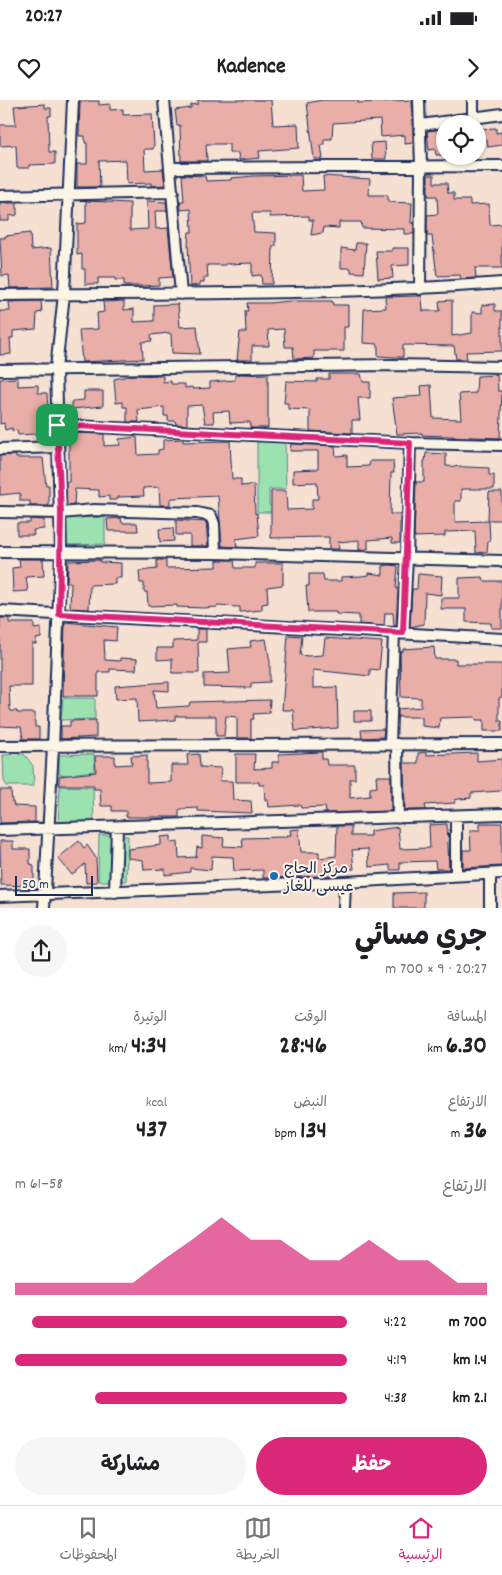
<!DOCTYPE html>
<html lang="ar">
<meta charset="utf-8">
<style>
body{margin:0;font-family:Dekko,"Playpen Sans Arabic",sans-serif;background:#f6f6f6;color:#202124;direction:rtl;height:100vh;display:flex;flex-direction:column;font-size:19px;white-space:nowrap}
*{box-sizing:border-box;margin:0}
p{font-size:16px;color:#757577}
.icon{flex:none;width:28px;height:28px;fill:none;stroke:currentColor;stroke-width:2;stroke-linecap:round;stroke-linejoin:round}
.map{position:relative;height:808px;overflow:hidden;direction:ltr}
.panel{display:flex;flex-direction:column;background:#fff;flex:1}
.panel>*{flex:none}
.fabs{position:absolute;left:436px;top:15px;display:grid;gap:10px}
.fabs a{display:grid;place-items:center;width:50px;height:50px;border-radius:50%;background:#fff;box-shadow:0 1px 4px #0004;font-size:25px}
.scale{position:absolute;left:15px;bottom:12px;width:78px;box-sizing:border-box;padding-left:5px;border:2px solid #1b2f5e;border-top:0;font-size:14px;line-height:18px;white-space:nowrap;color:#1b2f5e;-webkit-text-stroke:4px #fcf5e5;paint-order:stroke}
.pin{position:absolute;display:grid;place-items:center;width:42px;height:42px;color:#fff;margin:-21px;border-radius:10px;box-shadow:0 2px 8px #0006}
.round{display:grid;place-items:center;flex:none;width:52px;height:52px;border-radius:26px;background:#f6f6f6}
.headline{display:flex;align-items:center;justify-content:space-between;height:85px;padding:0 15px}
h1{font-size:28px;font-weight:700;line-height:38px}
.figures{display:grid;grid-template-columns:repeat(3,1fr);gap:8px;height:85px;padding:5px 15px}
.figures div{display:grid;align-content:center}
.figures b{font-size:25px;font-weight:700}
.figures small{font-size:14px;font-weight:400}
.figures p{font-size:14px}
.chart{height:140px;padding:10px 15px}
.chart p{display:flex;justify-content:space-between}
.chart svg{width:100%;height:90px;margin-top:5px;fill:#db2777;opacity:.7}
.button{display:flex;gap:10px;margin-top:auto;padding:10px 15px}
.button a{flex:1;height:58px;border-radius:30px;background:#db2777;color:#fff;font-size:20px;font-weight:700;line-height:58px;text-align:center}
.button a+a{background:#f6f6f6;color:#202124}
ul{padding:0 15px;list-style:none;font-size:16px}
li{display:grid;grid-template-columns:80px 60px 1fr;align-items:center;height:38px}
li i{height:12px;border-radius:6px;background:#db2777}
.status{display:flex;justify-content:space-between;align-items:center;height:35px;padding:0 25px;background:#fff;direction:ltr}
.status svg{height:14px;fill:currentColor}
header{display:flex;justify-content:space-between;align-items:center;height:65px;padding:0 15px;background:#fff;font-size:22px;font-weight:700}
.tabs{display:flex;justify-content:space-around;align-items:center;height:70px;border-top:1px solid #e0e0e0;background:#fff;font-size:14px;color:#757577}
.tabs a{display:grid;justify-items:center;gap:2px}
.tabs .current{color:#db2777}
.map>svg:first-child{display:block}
</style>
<div class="status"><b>20:27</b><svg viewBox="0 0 49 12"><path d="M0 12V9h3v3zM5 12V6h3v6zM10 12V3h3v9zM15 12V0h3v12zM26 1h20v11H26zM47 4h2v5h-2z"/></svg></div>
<header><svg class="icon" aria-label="forward" viewBox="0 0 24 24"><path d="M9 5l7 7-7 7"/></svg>Kadence<svg class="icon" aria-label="heart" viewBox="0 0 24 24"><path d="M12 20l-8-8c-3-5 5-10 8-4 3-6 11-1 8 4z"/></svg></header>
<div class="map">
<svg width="502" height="808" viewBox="0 0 502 808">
<rect width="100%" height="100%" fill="#f6e0d2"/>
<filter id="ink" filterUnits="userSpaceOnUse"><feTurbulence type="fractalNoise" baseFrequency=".02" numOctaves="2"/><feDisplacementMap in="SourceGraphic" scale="10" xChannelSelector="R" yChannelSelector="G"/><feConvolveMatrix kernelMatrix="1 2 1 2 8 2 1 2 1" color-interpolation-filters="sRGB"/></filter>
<g filter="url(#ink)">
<path fill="#9be2b0" stroke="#5b8887" d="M285,341L286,389H269V405L273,406V412H257V342Z
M105,417V444L67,445V418Z
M63,598H95V619L61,620Z
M24,654L33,666L34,686H7L4,681L3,655Z
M94,654L95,671L76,673V676L59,674V655Z
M60,686L93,687L94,723L58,724Z
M99,735L128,736L126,781H98Z"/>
<path fill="#e9aea7" stroke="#1b2f5e" d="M198,0H271L273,25L298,24L299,48L259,51L260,58L239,60L238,53H229V44H206L207,61H181L180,25L177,26L175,10L191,8V5L198,4Z
M322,0H358V3L412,0L413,43L405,44V35L381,37L380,20L333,23L332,39H324V45H321L323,59H314L307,3Z
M80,1H99V5L110,4V10L123,9V15L152,14L154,45L153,49H144L145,70L163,69L165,85L151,86V83L127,84L126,60L99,61L100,87H77V64H87V43H85V36H79Z
M45,4V8H51V16H48L49,52H55V64L29,65V68H17L16,45L0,46V25H16L14,6Z
M496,28V33L502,32V45L488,47L487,40H479L478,29Z
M445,29V55H436L435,49L429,50L427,31Z
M385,42L386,59H372L371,43Z
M182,75L205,76L206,81L231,80V78L254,76L301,75L302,91L324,90L323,76L370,79L369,95H388V102L412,103L411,123H414V134H404V129L362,128L361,122H339V128L324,127L323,133L311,135L313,120H309V116L270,117V113H252L254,132L276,133V146H273L272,184H262L261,175L252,176V163L225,164V165H207L208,178H204V182H200V185L190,186L188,144L189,132H192L191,109L181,110L180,101H184Z
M428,75H434V83H447L448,93H454V100H470V105L489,104L490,125L502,124V168H475L476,178L461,179L460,175L437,176L432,136H427V115L438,114L437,96H428Z
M86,101L130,103V130L148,129L147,101L166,102L167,111H155L156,129L168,128L173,177L159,178V185L144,186H124V180H115V178H98V184H85V169H82V154L77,155V124L86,123Z
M0,103H17V115L9,116V121H0Z
M30,133L31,150L51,148L53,187L10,188L9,175L2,176L0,138H5V136Z
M356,143H366L364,173L351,172V168H341V148L355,150Z
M392,148H409V165L392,166L393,178L378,179L376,151H392Z
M416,196H422L423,211H440L439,201L452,200V236L472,233V212L482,213V205L495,204V211H502V251L466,252L467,259H456L454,246L403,245V257H395L378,256V244L363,243L364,209L386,208L385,197Z
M41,201L42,212L37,213L36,229L13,231V238H10L11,254L0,255V211H10L9,202Z
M124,201V210L134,209V222L154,221V205L178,204L180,227L197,226L200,254L172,253L171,234L169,233L151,235L152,241L142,242L143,259L82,262L79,230L98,229L97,213L104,212L103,202Z
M289,201H332L333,205H348V227H344V251H314V258L294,259L293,247H285L284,229L268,230L269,246H252V260H237L240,232H246L245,211H248L247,203H269Z
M241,274L268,275V328H250V322L230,323L229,311L213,312L214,323H205L202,305L187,306V325L176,324L175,321H168V316H164V307L138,310L139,322H127V307H123V302L116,303L114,279L133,275L163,276V282L171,281V284H185V288L192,287L193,289L210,288V282L235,280V275Z
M329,274H361L363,282H370V298H358L360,320H352V333L310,331V310L288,309V303H284L286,281L317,282V279H329Z
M497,275L498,291H502L500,338L422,335V333L397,334L392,298L422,296L421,286L431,285L433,318L461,319L459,294L476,293L477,276Z
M18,278V286L38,285V293H47L48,311H46L48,333L18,335L17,330L12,331V328L5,330L4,323L0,324V279Z
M84,291H103V306L72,309V301L84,300Z
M69,333L104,334V346L120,345L119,339L137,337L138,355L158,354V350L163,349V340L183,339V342L230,341L232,379H241V386L254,385L255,414L257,413L259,436L236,439L237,447L222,446L218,396L174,398L170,399V405H160L159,387L143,388L144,396L118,397L117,400H109V396L99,397V390L75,389L74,405L67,406L66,382H69Z
M291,344L335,346L336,356L347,355V367L369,366L370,361H393L394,373H391L390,414H400V443H392V438L368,440V449L359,450V440L338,442L339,449H329V437L271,438V391H286L287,410L312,409V399H318L317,382L293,383V370L318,369V351H290Z
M426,353L446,354V366L489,368V375H494V389H461V401H455V422L489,421L490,441H488L487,452L476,453L475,431L445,432V436L414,437L416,382H424V361H425Z
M16,355V358H43L46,385H49V406H30V401H20V393L0,395V356Z
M489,392H502V420H488Z
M121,418L122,423H137L138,431H108L107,419Z
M30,419L44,420V429L33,430L34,435H17V423H30Z
M176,420L206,422L208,446H190V435H176Z
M173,428L174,441L160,442L159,429Z
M19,459H43L44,476L26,477L28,491L13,492L12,468L20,467Z
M100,460V462L121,463V478H115V484L90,485L89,509L70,508L71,483H67L68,461Z
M157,460H166V468L217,467V460H234L235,468H255V463H283V485L267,487L268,503L262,504V510L240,512V507L217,506V507L204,508L177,507V505L148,506L147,492H144V483H140L139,471L157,469Z
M389,465L398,466L396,488H398L396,526H394L393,513H385L384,526L359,524V515L336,514V512H308L306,486H309V474H323L324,481H341V477L361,476L369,475V473L383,475V466Z
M418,474L442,476L441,495L425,493L424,524L410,527L412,489H417Z
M483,477L484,481H502V528H491V523L466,522V509H441V498H459V478Z
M0,518H9V523H34V529L41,528V538L36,539V544H32V586H9L10,609L11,611H17V613H35V627H39V639H23L21,627L0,626Z
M65,522L117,527L116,541L104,540L105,560L120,561V558L137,559L136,570L110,569V572H98V596H63Z
M197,529H206V542H198L199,573H172V559L157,560V548H173V541L197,540Z
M288,535L302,536L300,555L308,556L323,555L325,538L382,542L379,570L370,569V576L313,570V588L337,587L338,628L295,631L293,610H282Z
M266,539L270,562V582L251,583V588L204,587V574L230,573L228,549L251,547L250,541Z
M434,547L435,559H456V564H502V597L499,598V621H502V631H484V620H476L475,617L440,618L439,628L422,626V617H398V609L421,607V598L401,597L400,552L403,551V549Z
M169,582V591L154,590L156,608L189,606L190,602L270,600L269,613L253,614L254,619H251V638H237V617L226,616L224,636H216V616H175V620L138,622L137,598L116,599L115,586Z
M354,611H371V621H354Z
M96,620V637L61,639V626H70V621Z
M384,629L383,637L362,638L361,630Z
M322,652V659H326L327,665H355V679H350V698L370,696V688L377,687L376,676H391V711L326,713L325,707L301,708L300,705L269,707L268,700H265L264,685H259V682H236V654H255L254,669L272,668V662H279V654Z
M426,652V655L477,653V661L502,659V688L500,691L471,693V698L459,699L455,700V703L425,705L426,710H405L404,663H418V653Z
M199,654L200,667L221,668L220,681H232L233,700L251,701L252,713L198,711V708L181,709L179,710V717H126V711H112V706H101L100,689H94V685H59V676L96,672L95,656H115V665L132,664L131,656L147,655V683L171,682V665H188L187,655Z
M0,690H11L12,702H13L14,706L35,707V722L0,723Z
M480,723H502V766L463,768V750H471L470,730H480Z
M447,724L449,769H436L435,761L400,762V770H390V765L369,767L368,749L352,750L354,769L337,770V775L303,777L263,778V770L234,771L233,757L212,756L211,770L190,768V772L165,775V769L144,770L143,760L128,758V749L161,745V737L171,736V743L178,742L179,758L196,757L197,747L202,748V736L224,738L223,746L243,747L242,738L286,737V735H291L290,730L299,729L301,752H319V758L336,756L337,726H351V736H370V731L398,727L400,749L430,748L429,725Z
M0,741H13V749H30V764H32L34,767V786L1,785Z
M79,741L84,748L87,745L96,758L97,782L86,783L85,764L72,775L58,758Z
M424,792V808H394V793Z"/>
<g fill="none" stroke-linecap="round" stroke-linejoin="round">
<defs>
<path id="minor" d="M164,0L181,194
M419,0L421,67L420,189
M473,18V0
M421,25L502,14
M171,68L502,66
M0,96L173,92
M0,195C167,193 335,195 502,183
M0,270L393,265L502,267
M57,325L410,343L502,345
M0,349L58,347
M0,412L61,413L94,410L197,413L211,416L214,424L215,453
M0,452L215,453L502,461
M0,511L502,539
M403,533L407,457L410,343
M390,644L394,533
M397,644L398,718
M0,646L502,644
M0,730L502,714
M456,776V716
M115,792L117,727
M0,796L345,782L502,773
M44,808L53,647L61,452L56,269L64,194L73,0
M344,808L345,782
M490,808V774"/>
</defs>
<use href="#minor" stroke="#1b2f5e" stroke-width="14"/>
<use href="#minor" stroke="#fcf5e5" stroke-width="10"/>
</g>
</g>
<g fill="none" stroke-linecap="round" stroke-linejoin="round" filter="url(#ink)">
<defs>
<path id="route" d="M57,325L410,343L403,533L59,514L61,413Z"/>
</defs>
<use href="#route" stroke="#fff" stroke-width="10"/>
<use href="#route" stroke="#db2777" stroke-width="6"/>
</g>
<circle fill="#1f6fb2" stroke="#fcf5e5" stroke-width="2" cx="274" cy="776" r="5"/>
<g text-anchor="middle" stroke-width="4" stroke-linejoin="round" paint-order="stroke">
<g font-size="16" fill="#1b2f5e" stroke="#fcf5e5" text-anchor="start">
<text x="284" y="773">مركز الحاج<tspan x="284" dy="18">عيسى للغاز</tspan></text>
</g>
</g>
</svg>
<div class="fabs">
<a><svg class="icon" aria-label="locate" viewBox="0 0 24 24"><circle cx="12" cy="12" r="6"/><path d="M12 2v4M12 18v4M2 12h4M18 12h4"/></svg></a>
</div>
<div class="scale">50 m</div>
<div class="pin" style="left:57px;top:325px;background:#1e9e55"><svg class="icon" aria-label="arrive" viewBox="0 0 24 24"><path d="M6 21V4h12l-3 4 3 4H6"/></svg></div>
</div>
<section class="panel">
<div class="headline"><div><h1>جري مسائي</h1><p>20:27 · 9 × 700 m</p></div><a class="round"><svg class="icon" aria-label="share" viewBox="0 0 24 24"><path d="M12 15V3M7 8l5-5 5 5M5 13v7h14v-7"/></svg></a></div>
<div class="figures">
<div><p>المسافة</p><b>6.30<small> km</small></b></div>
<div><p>الوقت</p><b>28:46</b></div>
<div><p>الوتيرة</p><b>4:34<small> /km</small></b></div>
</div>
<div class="figures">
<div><p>الارتفاع</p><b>36<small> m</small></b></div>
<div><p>النبض</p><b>134<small> bpm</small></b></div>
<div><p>kcal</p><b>437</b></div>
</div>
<div class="chart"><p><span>الارتفاع</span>58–61 m</p>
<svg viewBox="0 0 160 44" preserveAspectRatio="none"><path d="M0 44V38L10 38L20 38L30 38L40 38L50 27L60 17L70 6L80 17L90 17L100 27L110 27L120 17L130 27L140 27L150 38L160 38V44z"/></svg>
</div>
<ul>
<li><b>700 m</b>4:22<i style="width:95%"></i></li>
<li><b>1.4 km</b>4:19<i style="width:100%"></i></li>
<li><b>2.1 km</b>4:38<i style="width:76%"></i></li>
</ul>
<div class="button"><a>حفظ</a><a>مشاركة</a></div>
</section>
<nav class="tabs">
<a class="current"><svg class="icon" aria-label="home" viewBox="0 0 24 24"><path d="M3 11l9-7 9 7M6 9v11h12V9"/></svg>الرئيسية</a>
<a><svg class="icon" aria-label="map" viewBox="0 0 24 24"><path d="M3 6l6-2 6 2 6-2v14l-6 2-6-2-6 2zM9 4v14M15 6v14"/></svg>الخريطة</a>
<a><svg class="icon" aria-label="saved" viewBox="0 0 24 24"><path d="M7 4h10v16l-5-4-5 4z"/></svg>المحفوظات</a>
</nav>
